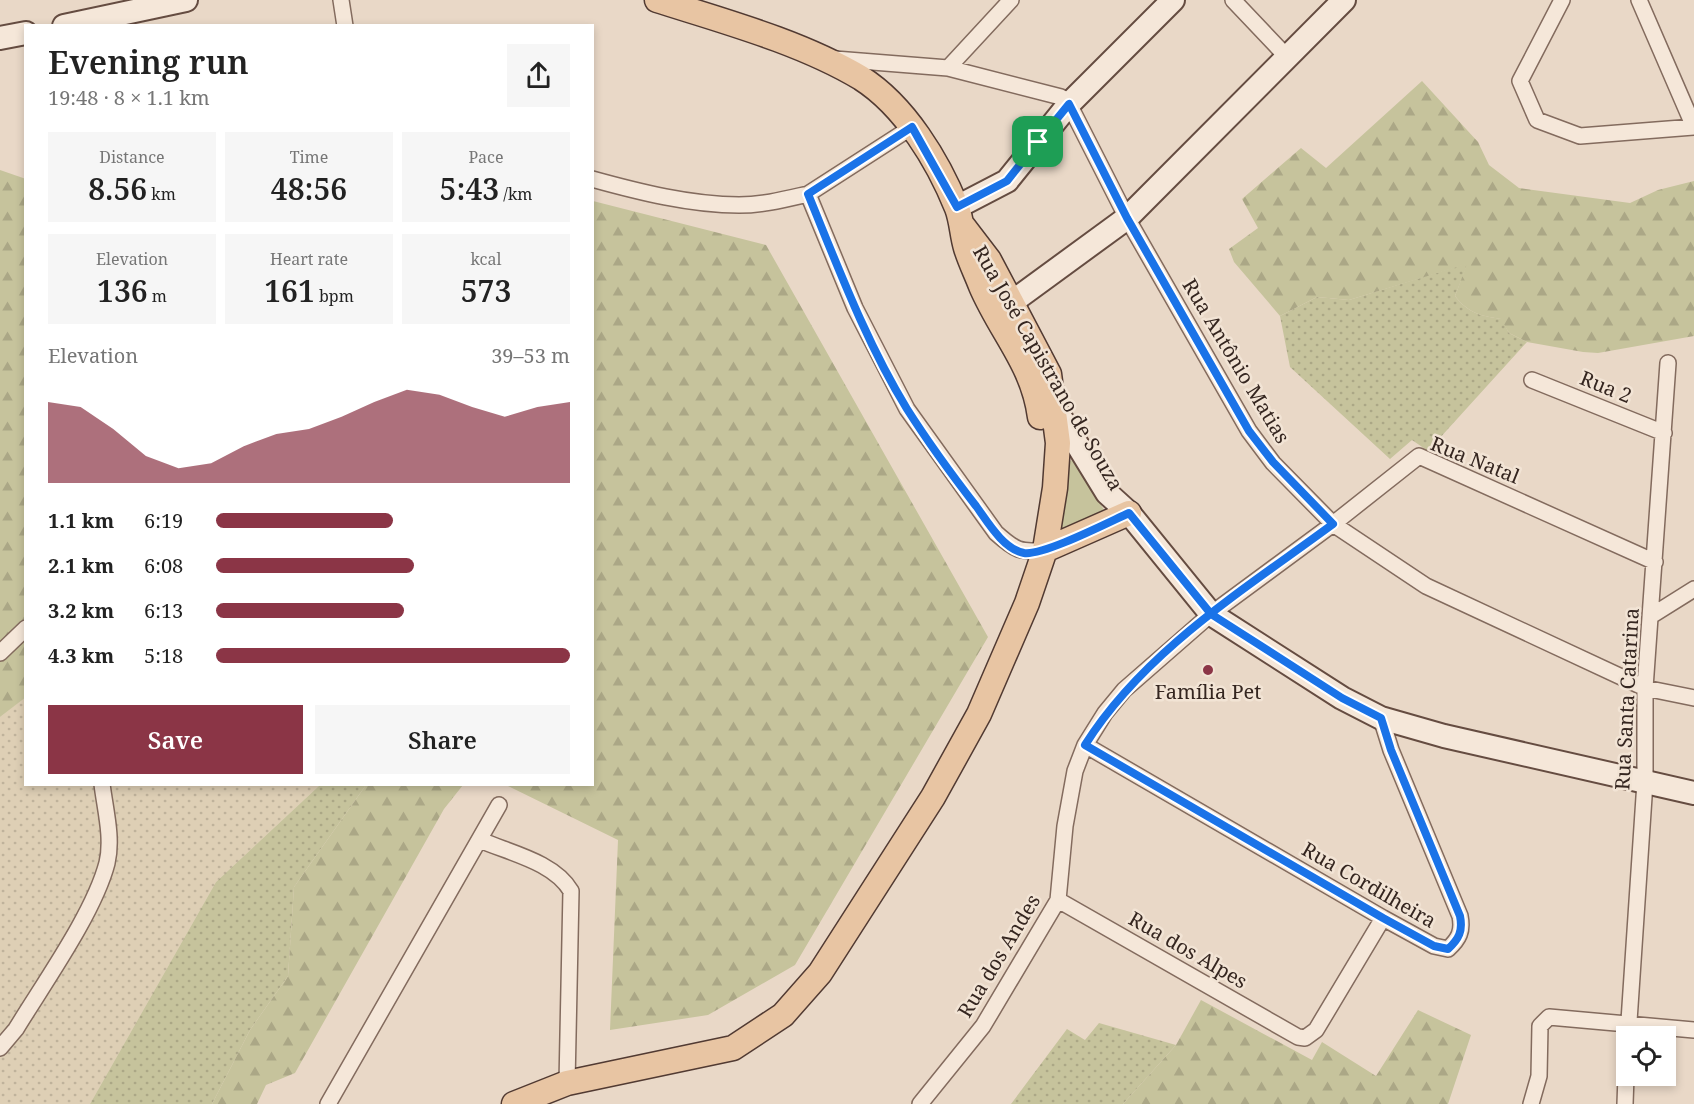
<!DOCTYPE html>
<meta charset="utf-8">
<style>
body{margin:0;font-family:"Noto Serif",serif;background:#f6f6f6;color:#222;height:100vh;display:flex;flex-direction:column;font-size:22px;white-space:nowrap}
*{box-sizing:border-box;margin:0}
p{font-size:20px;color:#767676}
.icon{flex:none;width:33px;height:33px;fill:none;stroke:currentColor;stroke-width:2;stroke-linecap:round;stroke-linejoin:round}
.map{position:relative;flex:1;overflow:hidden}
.side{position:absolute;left:24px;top:24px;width:570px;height:762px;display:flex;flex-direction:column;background:#fff;border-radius:0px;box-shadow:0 3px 9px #0003}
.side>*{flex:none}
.fabs{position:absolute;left:1616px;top:1026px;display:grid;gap:12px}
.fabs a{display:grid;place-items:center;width:60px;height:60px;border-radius:0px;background:#fff;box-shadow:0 3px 9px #0003;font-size:30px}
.pin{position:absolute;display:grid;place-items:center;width:51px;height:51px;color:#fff;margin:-26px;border-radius:12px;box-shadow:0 3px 9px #0006}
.round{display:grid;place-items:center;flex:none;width:63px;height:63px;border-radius:0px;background:#f6f6f6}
.overview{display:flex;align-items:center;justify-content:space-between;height:102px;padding:0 24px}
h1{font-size:33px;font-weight:600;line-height:45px}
.figures{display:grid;grid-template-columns:repeat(3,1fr);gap:9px;height:102px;padding:6px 24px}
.figures div{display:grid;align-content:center;border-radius:0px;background:#f6f6f6;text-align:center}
.figures b{font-size:30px;font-weight:600}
.figures small{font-size:16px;font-weight:400}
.figures p{font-size:16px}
.chart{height:168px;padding:12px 24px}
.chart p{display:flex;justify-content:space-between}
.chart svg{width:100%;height:108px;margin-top:6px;fill:#8b3546;opacity:.7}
.primary-button{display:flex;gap:12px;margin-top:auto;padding:12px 24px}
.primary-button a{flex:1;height:69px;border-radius:0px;background:#8b3546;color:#fff;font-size:24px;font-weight:600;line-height:69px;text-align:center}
.primary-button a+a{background:#f6f6f6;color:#222}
ul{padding:0 24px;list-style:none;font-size:20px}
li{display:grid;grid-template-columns:96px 72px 1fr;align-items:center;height:45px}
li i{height:15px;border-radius:8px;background:#8b3546}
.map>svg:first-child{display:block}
</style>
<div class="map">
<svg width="1694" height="1104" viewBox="0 0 1694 1104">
<defs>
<pattern id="farmland-dots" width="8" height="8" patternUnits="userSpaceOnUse" patternTransform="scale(1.5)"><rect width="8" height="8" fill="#decfb5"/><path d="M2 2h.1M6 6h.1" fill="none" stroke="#bfb29b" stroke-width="1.8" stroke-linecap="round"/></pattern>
<pattern id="grass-dots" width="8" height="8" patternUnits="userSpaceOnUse" patternTransform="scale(1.5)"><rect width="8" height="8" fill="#c6c39c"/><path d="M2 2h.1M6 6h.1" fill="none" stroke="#aba786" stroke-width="1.8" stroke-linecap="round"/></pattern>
<pattern id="forest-firs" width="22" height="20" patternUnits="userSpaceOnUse" patternTransform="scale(1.5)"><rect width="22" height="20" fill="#c6c39c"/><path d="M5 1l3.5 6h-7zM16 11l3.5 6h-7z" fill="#aba786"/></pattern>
</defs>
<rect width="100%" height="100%" fill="#e9d8c7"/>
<path fill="url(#farmland-dots)" d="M25,697L26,784L320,785L216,882L90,1104H0V717Z"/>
<path fill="url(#grass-dots)" d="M1468,263L1455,296C1468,313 1481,316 1502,319L1509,333L1527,342L1428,451L1412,440L1390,459L1290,367L1280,316L1317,297L1349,300Z
M320,785H366L294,887L288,976L250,1030L212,1104H90L216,882Z
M1099,1023L1176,1045L1123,1104H1011L1067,1029L1085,1040Z"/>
<path fill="url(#forest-firs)" d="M1422,81L1478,142L1489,165L1519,188L1630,203L1658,190L1694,181V336L1598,353L1583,352L1527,342L1509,333L1501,319C1481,316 1468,313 1455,296L1467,264L1349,300L1317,297L1280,316L1234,262L1229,249L1258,228L1242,199L1301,148L1326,168Z
M0,170L26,179V697L0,717Z
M593,201L766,245L988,637L795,965L708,1015L610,1030L618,840L506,785L592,784Z
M366,785H463L444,809L295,1073L266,1085L257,1104H212L250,1030L288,976L294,887Z
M1201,1000L1312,1060L1322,1042L1376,1076L1418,1010L1471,1035L1448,1104H1123L1176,1045Z"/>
<path fill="#c6c39c" d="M1073,460L1109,518L1058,541L1065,462Z"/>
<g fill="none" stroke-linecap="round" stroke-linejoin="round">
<defs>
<path id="street" d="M341,0L345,26
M1233,0L1287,57
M1562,0L1520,81L1537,120L1580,136L1694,127
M1639,0L1694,127
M835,59L948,68L1061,97L1069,104L1127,218L1249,431L1273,463L1333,524L1426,586L1645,688L1694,698
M948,68L1011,0
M912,127L808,194L855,308L907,409L996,533C1015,550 1020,553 1045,550
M592,179C639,192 691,205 739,205C763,205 786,199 808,194
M1532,380L1664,433
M1651,616L1694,589
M0,653L26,628
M1085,745L1383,918L1434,946L1448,949C1459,939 1463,931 1460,916L1391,750L1381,718
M480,840C510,853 554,862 571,891L567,1083
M1058,900L1298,1037L1305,1038L1316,1030L1383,918
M1628,1036L1645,782V688L1668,363
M0,1048L16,1029C44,983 94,913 107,863C113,838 105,809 102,784
M328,1104L499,805
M920,1104L983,1026L1058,900L1065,826L1075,771L1085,745L1105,713L1124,690L1211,614L1333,524L1419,456L1655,562
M1531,1104L1539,1076L1540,1026L1549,1017L1694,1030
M1625,1104L1626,1076"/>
<path id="secondary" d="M64,26L186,0
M0,38L26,33
M957,207L1007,181L1069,104L1173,0
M1012,302L1127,218L1344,0
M1053,405L1107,493L1129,513L1211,614L1342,698L1381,718L1444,736L1694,793"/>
<path id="primary" d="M657,0C723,21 801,42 861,78C905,106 938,161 957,208C962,221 962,235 966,248C970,261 976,273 981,286C1001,333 1033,364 1040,417
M1045,550L1129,513
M514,1104L567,1083L733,1048L783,1015L820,973L933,797L979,714L1027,603L1045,550L1055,488L1058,443L1049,374L989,260L963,226"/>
</defs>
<use href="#street" stroke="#836b5e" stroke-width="18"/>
<use href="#secondary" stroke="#654c41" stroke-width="26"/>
<use href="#primary" stroke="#513a32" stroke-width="27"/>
<use href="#street" stroke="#f5e7d9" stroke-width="15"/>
<use href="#secondary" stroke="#f5e7d9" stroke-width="22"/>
<use href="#primary" stroke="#e8c5a3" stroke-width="24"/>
</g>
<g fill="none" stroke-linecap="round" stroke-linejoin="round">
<defs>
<path id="route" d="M1038,142L1007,181L957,207L912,127L808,194C838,267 866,342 907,409C928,442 952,475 976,506C987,521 1003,549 1024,553C1043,556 1109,522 1129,513L1211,614L1342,698L1381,718L1391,750L1460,916C1463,931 1459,939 1448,949L1434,946L1383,918L1085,745C1144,651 1245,589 1333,524L1273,462L1249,431L1127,218L1069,104L1038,142"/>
</defs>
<use href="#route" stroke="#fff" stroke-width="12"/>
<use href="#route" stroke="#1a73e8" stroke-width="8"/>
</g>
<circle fill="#8b3546" stroke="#f2e4d5" stroke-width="2" cx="1208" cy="670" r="6"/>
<g text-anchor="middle" stroke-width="5" stroke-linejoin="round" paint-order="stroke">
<g font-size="20" fill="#352620" stroke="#f2e4d5">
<text transform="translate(1236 361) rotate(59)" y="7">Rua Antônio Matias</text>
<text transform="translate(1048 368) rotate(60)" y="7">Rua José Capistrano de Souza</text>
<text transform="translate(1606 387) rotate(22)" y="7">Rua 2</text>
<text transform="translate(1475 460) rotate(22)" y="7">Rua Natal</text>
<text transform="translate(1627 699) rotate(-87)" y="7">Rua Santa Catarina</text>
<text transform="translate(1369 885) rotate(30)" y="7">Rua Cordilheira</text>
<text transform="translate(1188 950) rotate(30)" y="7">Rua dos Alpes</text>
<text transform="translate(999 956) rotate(-59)" y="7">Rua dos Andes</text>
</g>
<g font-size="20" fill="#352620" stroke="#f2e4d5">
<text x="1208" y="699">Família Pet</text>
</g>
</g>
</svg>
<div class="fabs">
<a><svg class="icon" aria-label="locate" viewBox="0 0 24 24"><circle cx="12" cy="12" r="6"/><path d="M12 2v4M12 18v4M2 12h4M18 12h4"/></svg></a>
</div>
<div class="pin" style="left:1038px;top:142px;background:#1e9e55"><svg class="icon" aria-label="arrive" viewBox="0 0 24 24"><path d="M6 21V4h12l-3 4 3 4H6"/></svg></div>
<section class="side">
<div class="overview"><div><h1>Evening run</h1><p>19:48 · 8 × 1.1 km</p></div><a class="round"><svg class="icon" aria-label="share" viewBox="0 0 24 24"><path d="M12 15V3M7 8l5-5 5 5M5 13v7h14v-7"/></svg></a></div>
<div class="figures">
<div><p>Distance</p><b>8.56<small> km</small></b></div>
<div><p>Time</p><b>48:56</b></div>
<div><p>Pace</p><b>5:43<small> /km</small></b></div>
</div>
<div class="figures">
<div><p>Elevation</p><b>136<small> m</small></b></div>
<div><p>Heart rate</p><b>161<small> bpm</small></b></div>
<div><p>kcal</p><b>573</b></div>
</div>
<div class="chart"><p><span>Elevation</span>39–53 m</p>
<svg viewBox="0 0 160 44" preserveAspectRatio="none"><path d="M0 44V11L10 13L20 22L30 33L40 38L50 36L60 29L70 24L80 22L90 17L100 11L110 6L120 8L130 13L140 17L150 13L160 11V44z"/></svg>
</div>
<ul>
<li><b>1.1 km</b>6:19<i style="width:50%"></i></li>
<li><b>2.1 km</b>6:08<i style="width:56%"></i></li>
<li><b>3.2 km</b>6:13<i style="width:53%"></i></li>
<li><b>4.3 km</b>5:18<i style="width:100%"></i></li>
</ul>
<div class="primary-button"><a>Save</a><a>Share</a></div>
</section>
</div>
